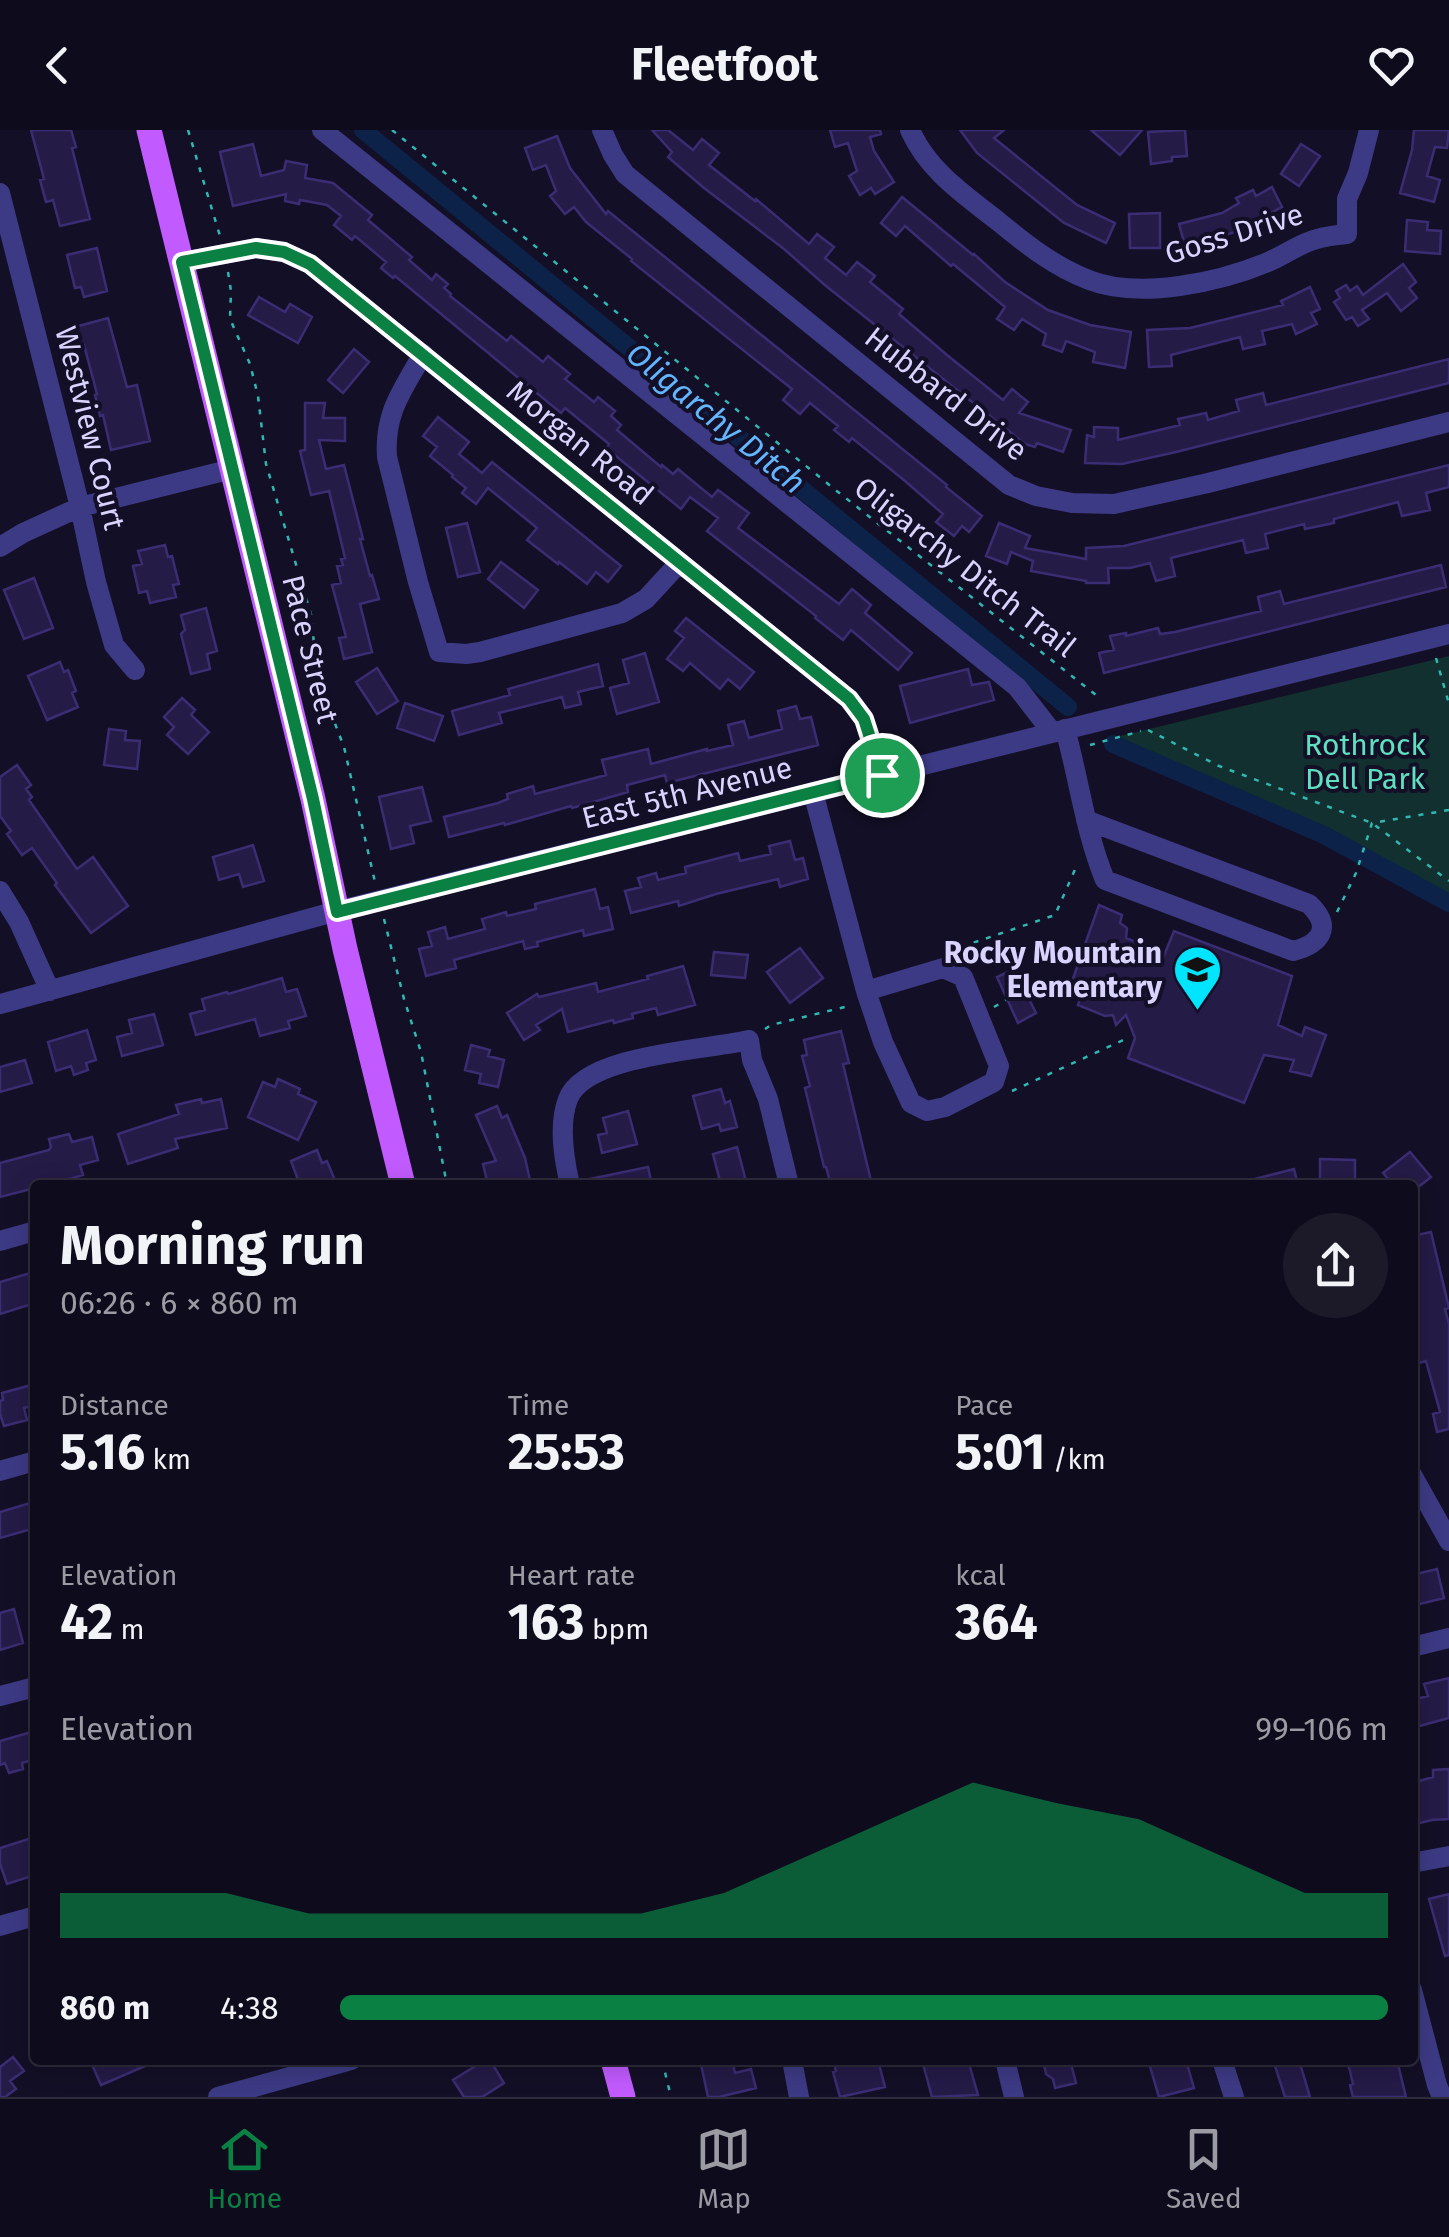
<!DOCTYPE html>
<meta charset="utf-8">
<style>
body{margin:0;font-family:"Fira Sans",sans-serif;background:#1c1929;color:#f1f3f6;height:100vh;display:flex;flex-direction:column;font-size:38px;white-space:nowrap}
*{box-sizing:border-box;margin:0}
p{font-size:32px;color:#9b9ba3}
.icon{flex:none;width:55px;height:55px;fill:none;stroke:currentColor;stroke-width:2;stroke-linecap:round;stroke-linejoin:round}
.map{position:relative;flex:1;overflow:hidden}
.drawer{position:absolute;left:30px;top:1050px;width:1388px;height:885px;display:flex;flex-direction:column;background:#0e0b1c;border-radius:10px;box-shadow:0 5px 25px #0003,0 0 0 2px #2e2b3b}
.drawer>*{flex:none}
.pin{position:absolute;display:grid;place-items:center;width:85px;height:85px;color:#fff;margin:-42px;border:5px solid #fff;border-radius:50%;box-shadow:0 2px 10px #0007}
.round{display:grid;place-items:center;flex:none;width:105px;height:105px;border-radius:52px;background:#1c1929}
.headline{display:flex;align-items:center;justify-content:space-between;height:170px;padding:0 30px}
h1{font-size:55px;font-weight:700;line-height:75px}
.figures{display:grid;grid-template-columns:repeat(3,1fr);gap:15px;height:170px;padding:10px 30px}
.figures div{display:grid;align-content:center}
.figures b{font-size:50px;font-weight:700}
.figures small{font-size:28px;font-weight:400}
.figures p{font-size:28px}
.chart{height:280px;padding:20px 30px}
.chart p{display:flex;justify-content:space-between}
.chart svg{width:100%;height:180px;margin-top:10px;fill:#0b8043;opacity:.7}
ul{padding:0 30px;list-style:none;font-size:32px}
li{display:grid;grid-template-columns:160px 120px 1fr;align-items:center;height:75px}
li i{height:25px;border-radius:12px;background:#0b8043}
header{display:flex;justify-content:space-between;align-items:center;height:130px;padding:0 30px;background:#0e0b1c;font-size:45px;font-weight:700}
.tab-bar{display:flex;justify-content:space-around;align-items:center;height:140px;border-top:2px solid #2e2b3b;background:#0e0b1c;font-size:28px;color:#9b9ba3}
.tab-bar a{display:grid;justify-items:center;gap:5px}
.tab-bar .on{color:#0b8043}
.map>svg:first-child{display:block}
</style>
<header><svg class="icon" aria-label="back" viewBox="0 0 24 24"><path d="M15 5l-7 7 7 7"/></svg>Fleetfoot<svg class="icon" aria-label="heart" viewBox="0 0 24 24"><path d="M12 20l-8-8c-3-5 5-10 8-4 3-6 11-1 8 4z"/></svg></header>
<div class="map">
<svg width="1449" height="1967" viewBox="0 0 1449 1967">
<rect width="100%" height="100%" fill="#130f26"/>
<path fill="#12302f" d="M1449,526V773L1324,705L1108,609Z"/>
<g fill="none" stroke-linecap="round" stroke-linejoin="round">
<path stroke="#0c2248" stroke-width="18" d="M363,0L1068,577
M1113,614L1324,705L1449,773"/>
</g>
<path fill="#241b47" stroke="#3b2d73" stroke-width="2.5" d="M31,0H71L76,17L72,18L90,89L60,96L53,70L46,72L40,50L44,49Z
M652,0H668L693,20L702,9L719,23L709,35L755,71L756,69L809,114L817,104L834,117L825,128L846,145L857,132L875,146L870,152L903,179L899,184L947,225L1003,270L1012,259L1028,272L1019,283L1071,300L1063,322L1037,313L1035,317L1025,314L826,156L784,119L704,58L668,27L672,22Z
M830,0H880L881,4L870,7L874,21L894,52L875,64L871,58L860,65L849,46L857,41L848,13L835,17Z
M960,0H1004L994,8L1077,75L1115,93L1106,113L1064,93L977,23Z
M1091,0H1142L1120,25Z
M1185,0L1187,26L1172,27V31L1151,34L1148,2Z
M1414,0H1449L1447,18L1435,17L1427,46L1440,50L1434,72L1400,63L1412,20Z
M557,6L570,38L606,84L608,81L947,355L946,357L982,386L969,402L962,396L954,406L936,392L943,384L905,351L852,308L849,312L834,300L838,296L810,273L800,284L783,270L792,259L631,131L632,129L586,92L574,77L565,84L550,66L556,61L546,35L533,40L525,18Z
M253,14L261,46L284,40L286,31L307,35L305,48L333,53L372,85L368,90L412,127L409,130L432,150L436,144L448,154L444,158L451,164L450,166L507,211L511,206L543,232L548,226L570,244L565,249L594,272L598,267L615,281L611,286L621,295L617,300L661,337L662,335L673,344L678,339L712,367L718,360L749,383L738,398L839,474L852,459L871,475L865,483L912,523L898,540L851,500L843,510L815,488L816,486L707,401L718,388L690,367L681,379L606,318L609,314L565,278L561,283L395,146L393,148L381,138L386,132L355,106L352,110L334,95L341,86L327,75L300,70L299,74L285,71L286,64L233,76L220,22Z
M1301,14L1320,26L1299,56L1281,44Z
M1272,57L1282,77L1235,102L1185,116L1179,94L1222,83L1239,73L1236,68L1253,60L1256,66Z
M902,67L973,125L974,124L1005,152L1048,180L1090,195L1131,202L1125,238L1093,232L1095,222L1066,211L1062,222L1043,215L1046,204L1022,189L1014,200L997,189L1005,177L953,134L951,136L905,96L896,106L881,93Z
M1160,83V118H1130L1129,84Z
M1407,90L1428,92L1427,100L1441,101L1440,124L1405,121Z
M97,118L107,161L84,167L81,157L75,158L67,125Z
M1403,134L1416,152L1409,158L1417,168L1401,181L1387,163L1362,180L1369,189L1358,196L1352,187L1346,190L1334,172L1340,168L1336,161L1346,155L1350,161L1357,156L1363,165Z
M1310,157L1320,179L1311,183L1317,194L1296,204L1292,194L1262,201L1265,214L1243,219L1240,207L1171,225L1172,236L1149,237L1147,200L1190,198L1283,175L1281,171Z
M259,167L285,182L290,174L312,187L298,213L248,185Z
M108,188L127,257L137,255L150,311L111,320L103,285L100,286L95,265L97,264L84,215L80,216L75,197Z
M354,219L369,232L343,263L328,250Z
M1449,229V253L1176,322L1122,334L1085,333L1087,305L1094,307V297L1118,298V310L1180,295L1178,289L1206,283L1208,290L1239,281L1236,270L1263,263L1266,275Z
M305,273H325L323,288H345V311L319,310L326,339L344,335L363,409H360L370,446L372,445L379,469L360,474L372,522L344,529L339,508L346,507L332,455L341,453L337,436L343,435L341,429L345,428L329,361L311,365L300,321L305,320Z
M438,287L469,312L459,324L482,343L492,332L621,436L608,452L596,442L587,454L559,432L558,434L527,410L537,398L488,358L476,374L462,363L466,358L452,347L453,345L430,326L437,317L423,306Z
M1449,335V357L1426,363L1430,380L1402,386L1398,372L1334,389V393L1305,399L1304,394L1265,404L1268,418L1246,423L1243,410L1171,428L1175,446L1156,451L1150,433L1130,438H1108L1109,453H1086V451L1031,441L1033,431L1011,422L1007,434L986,426L999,393L1030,406L1025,418L1086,429V418L1124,416Z
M467,393L480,442L458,447L446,398Z
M165,415L168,427L172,426L179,454L173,455L176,467L150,473L147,461L139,463L133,436L142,434L138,421Z
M501,432L538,460L524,478L488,449Z
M1441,435L1446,457L1104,543L1099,523L1114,520L1110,506L1126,503V506L1158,498L1160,504L1175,502L1261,481L1258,467L1280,461L1284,474Z
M34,448L53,498L24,509L4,460Z
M206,478L217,521L207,524L210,539L191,544L181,504L185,500L181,485Z
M686,488L754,542L740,559L728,549L720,559L690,533L683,541L667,529L684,508L675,501Z
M645,523L659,572L617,584L610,558L629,553L623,530Z
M60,532L64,542L68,540L76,561L72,563L78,577L47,590L28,546Z
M598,534L603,556L578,562L581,574L565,578L562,567L499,583L502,593L459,605L452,581L510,565L508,559Z
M377,538L398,571L377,584L356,552Z
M968,539L972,555L989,552L994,570L910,593L900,556Z
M182,568L195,580L191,585L209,602L188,624L167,605L174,597L164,587Z
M405,573L443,586L434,611L397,598Z
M796,576L800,589L811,587L818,615L667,653L665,645L627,655L628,662L572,678L571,676L505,695L504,693L449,707L444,687L498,673L508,669L507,664L533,656L535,664L606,645L602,630L648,619L651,634L707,619V621L733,615L728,595L744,591L749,608L782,599L778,581Z
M109,599L126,601L125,610L140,611L137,639L104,635Z
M17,635L31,655L26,659L32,667L29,670L77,739L93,727L128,776L91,803L55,755L57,753L32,718L22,725L7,704L11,701L0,686V647Z
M422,657L431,691L410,696L414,713L391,719L379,667Z
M790,711L795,730L803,728L808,749L780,757L778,749L716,764L679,776L678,771L631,783L625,761L641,757L638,748L656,743L658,750L686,743L685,737L738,723L740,731L771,724L769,716Z
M253,715L264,751L243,757L239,744L219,750L213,727Z
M595,759L600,779L608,777L613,799L584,806L583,800L537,812L538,816L525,819L523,811L454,830L456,838L426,846L419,819L432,816L428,802L445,797L448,809L485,799L482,789L506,782L507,786L536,779L535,774Z
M1099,775L1122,785L1120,793L1127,798L1126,808L1136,812L1133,822L1161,833L1174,801L1292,846L1278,895L1302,906L1305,897L1326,905L1311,946L1290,941L1294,930L1264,925L1244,973L1128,928L1135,908L1126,885L1116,895L1113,885L1105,886L1078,875L1082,863L1070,857Z
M800,818L823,848L790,873L767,842Z
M714,822L748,825L745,848L711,845Z
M683,836L695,875L658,885L656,878L632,884L633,888L614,893L613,890L568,902L562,879L536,895L540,900L524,910L507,883L537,864L539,867L596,853L598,862L648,849L647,846Z
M1014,839L1036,883L1018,893L997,847Z
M282,848L286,862L297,859L306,886L288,891L290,898L260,906L255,889L196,905L190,884L205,880L202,869L227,862L228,864Z
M154,884L163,915L122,926L117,907L132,903L129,890Z
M87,900L96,930L86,933L88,940L74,945L71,936L56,941L48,912Z
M841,901L849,933L843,934L872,1055H831L826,1037H824L805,958L810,956L802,926L807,925L804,910Z
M471,915L490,920L488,926L504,930L498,957L479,953L481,944L465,940Z
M25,930L32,953L0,962V937Z
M278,949L300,959L298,964L316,972L298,1010L248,987L263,952L275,957Z
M721,959L725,973L730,971L737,997L721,1001L719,994L702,999L693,966Z
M201,969L202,973L221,969L227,998L175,1009L178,1018L128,1034L118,1004L179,984L176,975Z
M497,976L502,988L507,985L525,1028L531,1055H488L483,1034L496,1031L476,985Z
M628,981L637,1014L602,1023L598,1005L607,1003L603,988Z
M69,1004L72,1012L92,1007L98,1030L80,1035L83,1045L50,1055H35V1058L0,1067V1033L49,1020L51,1017L49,1009Z
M737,1017L746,1051L721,1055L713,1024Z
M317,1020L322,1033L327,1031L337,1055H300L291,1031Z
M1410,1022L1431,1047L1412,1062V1055H1393L1383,1043Z
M1320,1029L1355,1030V1055H1320Z
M648,1037L652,1055H591L590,1049Z
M1294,1039L1298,1055H1252L1251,1050Z
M1431,1102L1449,1178L1445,1179L1449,1194V1299L1437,1302L1433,1284L1440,1282L1426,1231L1419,1233L1412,1209V1106Z
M30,1143L35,1160V1173L0,1184V1152Z
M35,1254V1275L24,1278L27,1290L4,1296L0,1284V1271L3,1270L2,1263Z
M30,1373L35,1398L0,1408V1382Z
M1437,1439L1444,1468L1412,1476V1445Z
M14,1479L23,1513L0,1520V1483Z
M1449,1548V1588L1412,1598V1570L1428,1566L1424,1554Z
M35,1601V1629L22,1633L23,1639L9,1643L5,1633L0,1635V1611Z
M1449,1639V1689L1432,1690L1412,1695V1653L1433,1647V1640Z
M35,1707V1732L31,1733L35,1745L7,1754L0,1734V1718Z
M1449,1764V1825L1445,1826L1429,1769Z
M13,1927L24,1941L10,1951L16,1959L5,1967H0V1937Z
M90,1930H159L101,1955Z
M485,1930H490L504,1953L482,1967H464L453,1950Z
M700,1930H732L735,1943L751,1939L756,1958L719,1967H708Z
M833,1930H878L885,1957L840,1967L833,1942L836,1941Z
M922,1930H968L978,1965L932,1967Z
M1043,1930H1070L1076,1953L1055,1958L1053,1949L1046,1944Z
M1148,1930H1186L1194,1958L1159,1967Z
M1273,1930H1299L1310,1967H1285Z
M1361,1930H1397L1406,1967H1353L1350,1955L1353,1954L1348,1933Z"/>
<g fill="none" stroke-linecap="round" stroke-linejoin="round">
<path stroke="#2fb8b0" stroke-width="2.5" stroke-dasharray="5 8" stroke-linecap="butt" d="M188,0L220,106
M392,0L838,362L1101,569
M228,142L231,161L230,189L250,234L258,266L266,334L312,488L316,544L344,617L375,752
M1436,528L1449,574
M1148,600L1219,636L1372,693L1449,751
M1090,615L1141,601
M1337,782L1356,743L1372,693L1449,680
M384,789L404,869L421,922L447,1055
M949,821L1055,785L1077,735
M994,877L1006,870
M765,899L771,895L849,876
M1012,961L1130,907
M662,1930L671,1967"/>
<path stroke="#3d3a85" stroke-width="20" d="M322,0L1017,557L1052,602
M602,0L613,25L625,44L1009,355L1036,366L1072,373L1114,374L1208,353L1449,292
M910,0C928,41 965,65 999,92C1027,115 1055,137 1089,150C1140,170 1220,152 1268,132C1285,125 1300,113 1317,109C1327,106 1337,105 1347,104V69L1358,43L1369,0
M0,63L80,377L96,452L114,515L135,540
M182,132L256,118L284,122L310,134L849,569L864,589L882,645
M423,224C402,261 384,283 387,327L418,452L439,522L466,524L480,522L622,483L646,469L680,432
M0,417L23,403L80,377L232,339
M1065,599C1079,649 1085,701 1105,750L1293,821C1321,814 1333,797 1309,774L1086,690
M813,662L866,861L883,912L911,973L927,981L945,977L994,952L999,936L963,847L943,838L866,861
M0,761L19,792L50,861
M0,874L337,781L1449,504
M570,1055C564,1029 558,995 568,969C585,924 708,920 749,910L752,930L768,969L789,1055
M0,1111L35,1101
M0,1341L35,1331
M1412,1345L1449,1411
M1412,1517L1449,1508
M0,1566L35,1557
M1412,1733L1449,1726
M0,1796L35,1786
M1412,1860L1437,1955L1442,1967
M792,1930L799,1967
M1005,1930L1014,1967
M1222,1930L1234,1967
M218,1967L351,1930"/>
<path stroke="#c25bff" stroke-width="25" d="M149,0L313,669L345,819L403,1055
M613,1930L623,1967"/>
</g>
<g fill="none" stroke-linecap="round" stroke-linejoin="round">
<defs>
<path id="route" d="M256,118L284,122L310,134L849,569L864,589L882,645L337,782L313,669L182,132Z"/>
</defs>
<use href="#route" stroke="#fff" stroke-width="20"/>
<use href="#route" stroke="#0b8043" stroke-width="12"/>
</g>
<defs>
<symbol id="school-pin" viewBox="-11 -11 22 30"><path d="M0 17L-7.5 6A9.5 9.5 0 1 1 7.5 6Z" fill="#00e5ff" stroke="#130f26"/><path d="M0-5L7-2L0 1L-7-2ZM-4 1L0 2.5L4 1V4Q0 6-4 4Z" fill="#111"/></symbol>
</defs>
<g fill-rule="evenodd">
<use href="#school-pin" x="1170" y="812" width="55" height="75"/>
</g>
<g text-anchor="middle" stroke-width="8" stroke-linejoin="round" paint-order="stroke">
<g font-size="30" fill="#d9d4ff" stroke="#130f26">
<text transform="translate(1234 104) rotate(-17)" y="10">Goss Drive</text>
<text transform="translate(946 264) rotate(38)" y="10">Hubbard Drive</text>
<text transform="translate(90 298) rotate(76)" y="10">Westview Court</text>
<text transform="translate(580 313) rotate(39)" y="10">Morgan Road</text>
<text transform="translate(965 437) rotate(38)" y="10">Oligarchy Ditch Trail</text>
<text transform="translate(310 519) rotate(76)" y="10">Pace Street</text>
<text transform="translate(687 663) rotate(-14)" y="10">East 5th Avenue</text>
</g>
<g font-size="30" fill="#5fe0c0" stroke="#130f26">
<text x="1365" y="625">Rothrock<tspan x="1365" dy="34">Dell Park</tspan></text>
</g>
<g font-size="30" font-weight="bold" fill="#d9d4ff" stroke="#130f26" text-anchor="end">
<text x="1162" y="833">Rocky Mountain<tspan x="1162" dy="34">Elementary</tspan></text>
</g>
<g font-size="32" font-style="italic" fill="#62b6ff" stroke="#130f26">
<text transform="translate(716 288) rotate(39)" y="11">Oligarchy Ditch</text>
</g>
</g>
</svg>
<div class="pin" style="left:882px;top:645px;background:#1e9e55"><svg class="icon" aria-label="arrive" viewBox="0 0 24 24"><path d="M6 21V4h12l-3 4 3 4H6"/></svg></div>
<section class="drawer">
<div class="headline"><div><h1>Morning run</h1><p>06:26 · 6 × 860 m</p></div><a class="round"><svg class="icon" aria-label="share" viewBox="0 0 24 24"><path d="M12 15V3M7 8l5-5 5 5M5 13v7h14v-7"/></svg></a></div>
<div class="figures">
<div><p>Distance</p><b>5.16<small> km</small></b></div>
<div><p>Time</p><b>25:53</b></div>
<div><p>Pace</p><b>5:01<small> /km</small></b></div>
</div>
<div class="figures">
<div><p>Elevation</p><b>42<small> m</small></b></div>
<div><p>Heart rate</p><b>163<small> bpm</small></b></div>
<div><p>kcal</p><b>364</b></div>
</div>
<div class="chart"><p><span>Elevation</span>99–106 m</p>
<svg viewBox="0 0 160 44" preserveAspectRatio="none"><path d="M0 44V33L10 33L20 33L30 38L40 38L50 38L60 38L70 38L80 33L90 24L100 15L110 6L120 11L130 15L140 24L150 33L160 33V44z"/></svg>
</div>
<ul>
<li><b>860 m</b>4:38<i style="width:100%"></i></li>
</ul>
</section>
</div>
<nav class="tab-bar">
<a class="on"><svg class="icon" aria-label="home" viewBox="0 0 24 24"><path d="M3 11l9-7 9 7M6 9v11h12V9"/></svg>Home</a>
<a><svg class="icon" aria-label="map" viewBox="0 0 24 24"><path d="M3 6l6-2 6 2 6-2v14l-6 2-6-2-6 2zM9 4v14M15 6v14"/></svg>Map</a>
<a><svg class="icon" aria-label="saved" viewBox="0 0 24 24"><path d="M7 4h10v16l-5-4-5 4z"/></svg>Saved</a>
</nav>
